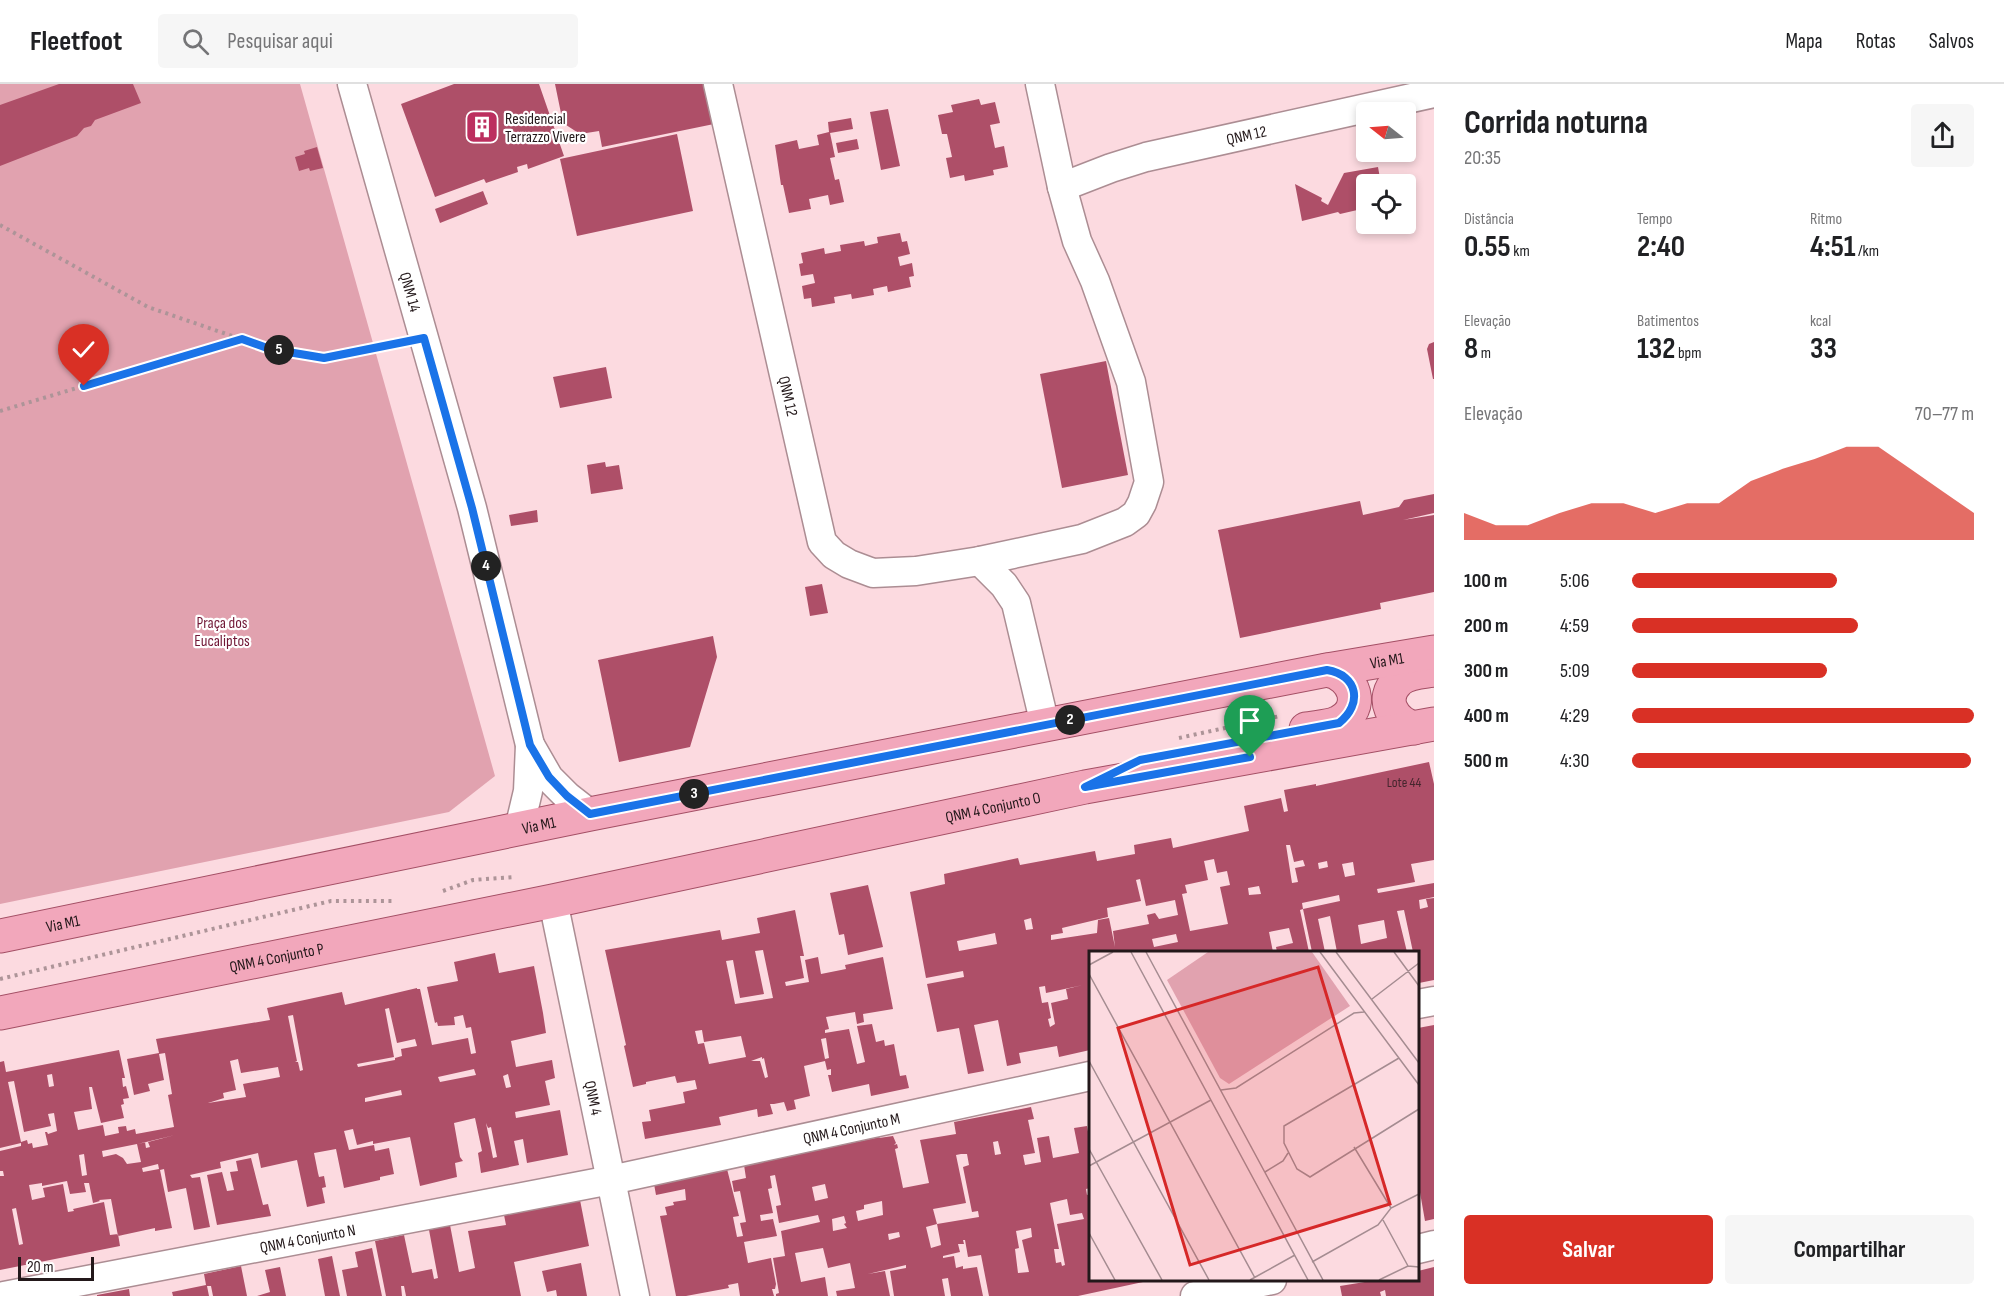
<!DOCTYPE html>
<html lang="pt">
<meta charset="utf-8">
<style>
body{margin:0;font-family:"Sofia Sans Condensed",sans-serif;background:#f6f6f6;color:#202124;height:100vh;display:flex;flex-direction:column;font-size:22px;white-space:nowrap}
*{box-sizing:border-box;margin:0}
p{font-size:20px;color:#757577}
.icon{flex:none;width:33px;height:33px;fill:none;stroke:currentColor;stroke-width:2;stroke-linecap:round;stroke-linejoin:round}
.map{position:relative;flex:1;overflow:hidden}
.panel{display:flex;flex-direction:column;background:#fff;width:570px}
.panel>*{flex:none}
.needle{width:39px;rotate:287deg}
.buttons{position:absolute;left:1356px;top:18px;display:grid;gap:12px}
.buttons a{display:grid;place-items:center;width:60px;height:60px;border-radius:6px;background:#fff;box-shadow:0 3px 9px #0003;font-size:30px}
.scale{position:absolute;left:18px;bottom:15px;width:76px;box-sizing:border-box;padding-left:6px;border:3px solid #23181a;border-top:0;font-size:16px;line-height:21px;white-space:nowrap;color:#23181a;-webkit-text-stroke:4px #fff;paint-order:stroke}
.pin{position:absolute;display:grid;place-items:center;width:51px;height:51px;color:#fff;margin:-62px -26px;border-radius:50% 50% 50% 0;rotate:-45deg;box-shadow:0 0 6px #0007}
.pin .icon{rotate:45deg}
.km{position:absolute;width:30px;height:30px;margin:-15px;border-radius:50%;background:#222;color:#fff;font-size:16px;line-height:30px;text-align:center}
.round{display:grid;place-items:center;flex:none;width:63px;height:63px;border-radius:6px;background:#f6f6f6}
.overview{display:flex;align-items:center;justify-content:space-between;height:102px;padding:0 30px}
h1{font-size:33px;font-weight:700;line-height:45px}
.metrics{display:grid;grid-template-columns:repeat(3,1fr);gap:9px;height:102px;padding:6px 30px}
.metrics div{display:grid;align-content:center}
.metrics b{font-size:30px;font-weight:700}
.metrics small{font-size:16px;font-weight:400}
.metrics p{font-size:16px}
.chart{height:168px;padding:12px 30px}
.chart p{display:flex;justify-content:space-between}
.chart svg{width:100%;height:108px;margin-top:6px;fill:#d93025;opacity:.7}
.primary-button{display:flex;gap:12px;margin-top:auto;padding:12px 30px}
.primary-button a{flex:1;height:69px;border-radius:6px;background:#d93025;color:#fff;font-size:24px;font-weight:700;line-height:69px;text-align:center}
.primary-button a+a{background:#f6f6f6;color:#202124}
ul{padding:0 30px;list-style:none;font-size:20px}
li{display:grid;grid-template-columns:96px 72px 1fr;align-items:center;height:45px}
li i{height:15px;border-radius:8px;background:#d93025}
header{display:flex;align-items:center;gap:36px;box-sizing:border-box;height:84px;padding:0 30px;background:#fff;border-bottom:2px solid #e0e0e0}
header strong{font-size:28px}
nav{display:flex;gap:33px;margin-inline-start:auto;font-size:21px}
.search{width:420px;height:54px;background:#f6f6f6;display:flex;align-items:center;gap:15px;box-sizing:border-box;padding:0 21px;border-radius:6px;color:#757577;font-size:22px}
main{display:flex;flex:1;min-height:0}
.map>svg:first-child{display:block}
</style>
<header>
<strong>Fleetfoot</strong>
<div class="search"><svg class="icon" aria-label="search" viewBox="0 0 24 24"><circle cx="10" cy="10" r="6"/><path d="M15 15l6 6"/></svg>Pesquisar aqui</div>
<nav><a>Mapa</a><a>Rotas</a><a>Salvos</a></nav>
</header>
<main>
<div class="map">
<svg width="1434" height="1212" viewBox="0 0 1434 1212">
<rect width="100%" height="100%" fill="#fcdae0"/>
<path fill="#e1a2af" d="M0,0H300L495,692L449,728L0,820Z"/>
<path fill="#ae4f68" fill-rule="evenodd" d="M59,0H133L141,19L95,36L91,42L84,44L77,52L0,82V21Z
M454,0H539L564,72L528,85L527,80L517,83L518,88L486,99L484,95L435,113L401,20Z
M555,0H705L714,40L602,63L599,47L580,50L563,39Z
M979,15L981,21L995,18L1000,39L990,41L995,64L1004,62L1008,83L993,86L994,91L965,97L964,91L950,94L946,74L952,73L947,50H942L938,31L953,28L951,21Z
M888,25L900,82L881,86L870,28Z
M851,34L853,45L830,49L835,73L830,74L835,96L839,95L844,118L830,121L828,111L809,115L811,125L789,129L783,101H781L775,61L797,56L799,65L819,61L817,51L829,48L828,38Z
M677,50L693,127L577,152L560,75Z
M857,55L859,65L838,69L836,59Z
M317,63L323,84L310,87L309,84L299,87L295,73L305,70L304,67Z
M1378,83L1381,100H1366V124L1340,130L1338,128L1302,137L1295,100L1322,114L1321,117L1328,121L1344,89Z
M483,107L488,120L440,139L435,125Z
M900,149L902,158L907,157L910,170L898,173L900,182L912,179L914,192L909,193L911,203L888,208L887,202L873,205L874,211L852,215L851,210L834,213L835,219L812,223L811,214L804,215L802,202L815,199L813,190L801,192L799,180L803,179L801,169L824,164L825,170L841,167L840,161L864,157L865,162L878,159L877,153Z
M1434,258V295H1433L1427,265L1429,260Z
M1106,277L1128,391L1062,404L1040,290Z
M606,283L612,314L560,324L553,293Z
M605,378L606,383L619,381L623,405L591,410L587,381Z
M1434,410V429L1403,436L1434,431V508L1380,519L1381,525L1240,554L1218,446L1360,417L1363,431L1399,423L1404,416Z
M537,426L538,438L511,442L509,431Z
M822,500L828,529L810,532L805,503Z
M713,552L717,573L690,663L619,678L598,576Z
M1429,678L1434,700V776L1411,780L1415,798L1377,805L1378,809L1434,799V813L1419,816L1420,825L1428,823L1426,815L1434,814V896L1419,899L1418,868H1413L1404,826L1397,827L1407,868H1337L1330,832L1318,835L1325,868H1312L1303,825L1300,826L1309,868H1277L1276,863L1293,859L1289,844L1269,848L1273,868H1233L1232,866L1220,868H1101L1100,866H1096V868H1090V966L1059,973L1057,962L1019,969L1021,979L1007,982L998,936L974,941L984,987L968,990L959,944L937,948L927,900L964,893L963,887L926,894L910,808L945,800L944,790L1018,774L1020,781L1095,767L1097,777L1135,770L1134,761L1171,754L1173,764L1249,747L1244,722L1281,714L1284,728L1288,727L1284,706L1316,700V702ZM1286,761H1290L1294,778L1303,776L1305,782L1295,784L1298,798L1292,799ZM1214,775L1217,789L1227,787L1230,801L1220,803L1228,840L1190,847L1182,810L1187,809L1185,801L1208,796L1204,777ZM1327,777L1328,783L1319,785L1318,779ZM1353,778L1355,791L1345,793L1342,780ZM1140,795L1146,822L1175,816L1178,831L1159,835L1155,829L1147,831L1149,840L1113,847L1115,863L1109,834L1098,836L1097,849L1051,856V851L1063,849L1062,844L1108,833L1107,824L1141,817L1136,796ZM1259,802L1261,810L1249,811L1248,804ZM1339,811L1340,817L1303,825L1302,819ZM1031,834L1033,845L1026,846L1024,836ZM1384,836L1387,854L1361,860L1358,841ZM995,849L997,860L959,867L957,857ZM1176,850L1178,858L1154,863L1152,855ZM1083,901L1066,905L1068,915L1051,919L1055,940L1050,943L1048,935L1051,934L1048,918L1042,919L1039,903L1045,902L1046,909Z
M868,801L883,863L848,871L844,850L839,851L830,809Z
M795,826L804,872H800L804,894L785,898L786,902L809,898L805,876L818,873L821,890L846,885L845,881L883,873L893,925L863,930L864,938L857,940L855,928L826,933L829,945L825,946V949L849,945L857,980L865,978L857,942L872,940L876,958L884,956L885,962L894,960L900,992L906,991L909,1004L871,1012L869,1000L832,1008L828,991H831V985L827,986L825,977L804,982L810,1012L794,1016L796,1025L787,1027L784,1018L774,1020H770L773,1030L758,1033L757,1025L719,1033L721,1041L645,1055L642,1038L651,1037L649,1026L685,1019L683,1008L697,1005L695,996L677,999L675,992L646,998V1000L633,1003L624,962L626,961L605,866L720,846L722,856L760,849L757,834ZM763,866L773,914L735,920L726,877L733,876L740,914L764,910L755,867ZM702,946L704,958L741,952L746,973L709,980L704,959L698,960L695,947ZM826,954L829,974L825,975L821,955ZM762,973V975L764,974L768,993L765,994L760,977H751Z
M495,869L499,889L534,882L543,929L546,949L511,957L516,983L552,976L555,994L545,997L550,1021L515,1028L516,1034L560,1026L568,1071L527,1079L523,1055L514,1057L519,1081L481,1089L478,1069L482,1067L475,1034L454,1039L460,1073L463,1077L455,1079L457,1093L420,1102L410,1053L373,1060V1057L357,1061L353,1045L344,1047L349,1066L374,1061L375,1067L389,1064L394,1090L380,1093V1096L344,1104L336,1065L314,1069L318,1089L319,1093L324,1092L326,1103L322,1104L325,1119L307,1123L297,1076L261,1084L258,1069L220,1078L221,1084L190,1091L192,1094L200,1093L210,1143L194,1146L186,1104L168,1108L164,1085L160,1086L172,1144L155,1147V1144L118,1152L111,1115L99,1116L100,1117L93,1119L89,1099H84L86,1108L70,1110L67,1097L42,1102V1099L29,1101L32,1116L45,1113L43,1104L63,1100L68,1128L74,1127L73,1125L104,1118L110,1151L118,1150L120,1162L0,1186V1092H4L3,1087H0V1067L21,1062V1059L0,1064V978L4,977L6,988L119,966L125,994H122L123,1003L126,1002L129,1014L123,1015L124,1020L121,1021L124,1034L101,1039L92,1003H89L92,1025L74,1028L78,1046L103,1041L105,1052L119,1049L118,1043L126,1042L127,1047L135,1045L136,1050L174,1043L168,1011L172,1010L165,969L159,970L164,996L148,1000L150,1007L134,1011L132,1001L127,975L159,969L156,955L270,936L267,924L342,908L345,921L417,904V905H420L432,961L468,954L471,970L476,969L471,943L466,944L463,931L454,933L455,941L438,942L437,938L435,939L427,903L458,897L454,878ZM389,924L397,959L415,955L417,962L401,965L402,972L395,974V976L358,983L357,980L394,973L385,925ZM293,931L303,986L300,987L298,978H295L297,977L288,932ZM238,975L241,989L278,983L280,993L243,1000L246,1013L208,1019L224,1014L223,1009L236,1006L230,977ZM474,985L476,991L440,998L438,993ZM52,990L54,1002L49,1003L47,991ZM508,990L511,1003L506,1004L503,992ZM14,997L24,1048L51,1042L48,1030L54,1029L57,1047L48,1050L47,1048H45L48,1061L33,1064L32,1059L28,1060L27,1056L21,1058L8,998ZM401,1006L402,1011L365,1018V1014ZM486,1039L488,1044L491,1043L497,1073L493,1074ZM175,1051L148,1058L150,1063L146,1064L145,1058L138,1060ZM137,1060L141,1078L127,1080L123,1074L116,1070L103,1073L102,1067ZM84,1070L87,1091L82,1092L79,1071ZM158,1080L159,1085L143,1088L142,1084ZM16,1124L23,1160L19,1161L12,1125Z
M1434,941V1135L1425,1137L1418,1097V944Z
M1031,1023L1034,1035L1028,1036L1035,1069L1023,1071L1025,1081L1041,1078L1037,1054L1049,1052L1053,1074L1079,1069L1074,1044L1087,1042L1090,1059V1104L1086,1105L1087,1111L1090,1110V1196H1143V1198L1078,1212H989L981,1171L968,1173L965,1156H963L964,1160H958L960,1168L943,1172V1174L954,1172L956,1184L963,1182V1185L977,1183L983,1212H951L948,1194L942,1195L945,1212H894L890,1187L906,1184V1181L868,1190L885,1187L890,1212H837L836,1207L855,1204L850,1179L828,1184L823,1164L795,1169L801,1198L825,1193L828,1212H776V1210L779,1209L773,1174L785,1172L781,1147L820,1138L818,1131L779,1139L776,1122L781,1121L775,1091L770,1092L772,1104L768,1105L773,1129L760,1131L761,1137L773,1135L777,1152L744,1158L748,1179L771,1174L776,1200L775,1205H772L774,1212H740L738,1199L728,1201L729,1204L686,1212H676L660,1132L667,1131L665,1123L674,1121L673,1118L686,1116L685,1105L656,1111L654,1100L727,1085L739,1132L733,1133L737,1153L743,1152L740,1139L746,1138L740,1107L734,1108L732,1097L746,1094L744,1081L880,1053L879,1054L893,1052L896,1059L894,1061L897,1060L898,1064L895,1065L903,1104L929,1099L920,1056L956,1050L954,1038ZM998,1057L1001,1070L995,1071L993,1058ZM961,1070H967L969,1081L963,1083L972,1128L978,1127L979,1133L937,1140L933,1125L966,1119L956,1071ZM825,1100L828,1114L815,1117L812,1103ZM1067,1115L1070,1131L1082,1129L1084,1135L1057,1140L1065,1181L1062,1182L1061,1178L1056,1179L1054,1165H1059L1050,1119ZM882,1117L883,1131L858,1137L856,1127L864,1125V1121ZM844,1132L846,1139L844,1140L847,1144L833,1147L832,1135ZM937,1140L941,1161L931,1164L926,1143ZM1031,1144L1032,1153L1022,1156L1029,1188L1018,1189L1015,1165L1019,1164L1016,1147ZM899,1148L900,1153L889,1156L888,1150Z
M251,1074L263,1121L268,1120L271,1132L217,1141L207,1091L222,1088L227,1107L234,1106L230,1088L238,1087L236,1077Z
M580,1116L589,1162L514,1178L521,1212H406L404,1202H401L402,1212H386L375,1157L404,1151L412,1189L432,1185L434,1195L438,1194L429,1146L450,1141L459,1188L475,1184L468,1147L506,1141L504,1131Z
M372,1164L382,1212H347L342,1186L358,1183L355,1168Z
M332,1172L340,1212H325L318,1175Z
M581,1179L587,1212H557L556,1206L547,1208L542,1187Z
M241,1182L247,1212H213L211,1202H207L209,1212H173L172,1208L206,1201L204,1190Z
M280,1183L286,1212H257L270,1208L265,1186Z
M1434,1183V1212H1386L1385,1206L1380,1208L1381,1212H1342L1340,1202L1377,1196H1418V1187Z
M129,1205L130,1212H97V1211Z"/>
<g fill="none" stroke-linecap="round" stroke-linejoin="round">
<defs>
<g id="minor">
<path id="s1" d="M352,0L472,424L530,661L528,707L519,745"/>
<path id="s2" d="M718,0L822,458L834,471L849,480L873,489L916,487L980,477L1082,455L1125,438L1136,430L1142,419L1149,398L1131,298L1095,197L1077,157L1062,103L1040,0"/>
<path id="s3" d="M1062,103L1111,84L1146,73L1434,9"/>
<path d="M980,477L1004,501L1016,519L1045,641"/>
<path d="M530,661L549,694L567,712L590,730"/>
<path id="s4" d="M553,817L635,1212"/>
<path d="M1418,920L1434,917"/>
<path d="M1418,1165L1434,1161"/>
<path id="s5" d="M4,1212L611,1096L1090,992"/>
<path d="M1195,1212L1272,1196"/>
</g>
<g id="major">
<path d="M1414,644C1393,638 1379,615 1398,597C1407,588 1423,588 1434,586"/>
<path d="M1306,645C1316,643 1330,643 1339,638C1366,625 1355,591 1327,586"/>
<path id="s6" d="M0,852L590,730L1327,586L1434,568"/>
<path id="s7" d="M0,929L553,817L1085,703L1434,640"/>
</g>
</defs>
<use href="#minor" stroke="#ac8d93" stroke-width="31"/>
<use href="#major" stroke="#a44f65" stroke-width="35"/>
<path stroke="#ad9498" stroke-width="4" stroke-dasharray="3 4.5" stroke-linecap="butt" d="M0,141L148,223L270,265L324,274L398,259
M0,327L241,255
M1179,654L1280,632
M443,807L473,796L514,793
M0,895L331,817H395"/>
<use href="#minor" stroke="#fff" stroke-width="28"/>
<use href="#major" stroke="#f2a7bb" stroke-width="33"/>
</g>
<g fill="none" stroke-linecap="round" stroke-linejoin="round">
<defs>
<path id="route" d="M84,302L242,255L270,265L324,274L424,254L472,424L530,661L549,693L567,712L590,730L1327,586C1358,591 1363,620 1339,639L1140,676L1085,703L1250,673"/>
</defs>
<use href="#route" stroke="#fff" stroke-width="12"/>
<use href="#route" stroke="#1a73e8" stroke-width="8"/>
</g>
<defs>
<symbol id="building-square" viewBox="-11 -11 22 22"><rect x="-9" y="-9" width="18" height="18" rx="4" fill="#bc2f5f" stroke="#fff"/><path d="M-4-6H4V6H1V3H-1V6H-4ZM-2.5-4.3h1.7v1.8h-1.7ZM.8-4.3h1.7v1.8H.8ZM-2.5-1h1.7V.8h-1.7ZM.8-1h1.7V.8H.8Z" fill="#fff"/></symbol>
</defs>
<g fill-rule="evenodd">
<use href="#building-square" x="463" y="24" width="38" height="38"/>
</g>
<g text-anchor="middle" stroke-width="4.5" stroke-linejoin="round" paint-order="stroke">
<g font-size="14" fill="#46262e">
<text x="1404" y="703">Lote 44</text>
</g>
<g font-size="16" fill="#23181a" stroke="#fff" text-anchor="start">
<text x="505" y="40">Residencial<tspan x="505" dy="18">Terrazzo Vivere</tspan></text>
</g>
<g font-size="16" fill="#23181a" stroke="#fff">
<text dy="6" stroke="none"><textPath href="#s3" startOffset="192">QNM 12</textPath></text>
<text dy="6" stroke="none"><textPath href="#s1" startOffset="216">QNM 14</textPath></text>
<text dy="6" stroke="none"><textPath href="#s2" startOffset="320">QNM 12</textPath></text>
<text dy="6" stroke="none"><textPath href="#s6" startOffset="1414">Via M1</textPath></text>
<text dy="6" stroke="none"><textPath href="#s7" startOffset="1014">QNM 4 Conjunto O</textPath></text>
<text dy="6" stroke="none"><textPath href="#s6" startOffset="550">Via M1</textPath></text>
<text dy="6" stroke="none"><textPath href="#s6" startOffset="64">Via M1</textPath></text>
<text dy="6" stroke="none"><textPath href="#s7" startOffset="282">QNM 4 Conjunto P</textPath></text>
<text dy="6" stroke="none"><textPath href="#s4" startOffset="201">QNM 4</textPath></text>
<text dy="6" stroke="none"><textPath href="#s5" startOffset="864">QNM 4 Conjunto M</textPath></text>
<text dy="6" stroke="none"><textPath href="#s5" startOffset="309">QNM 4 Conjunto N</textPath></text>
</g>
<g font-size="16" fill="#711836" stroke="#fff">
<text x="222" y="544">Praça dos<tspan x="222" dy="18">Eucaliptos</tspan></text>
</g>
</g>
<g transform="translate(1089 867)">
<rect width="330" height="330" fill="#fcdae0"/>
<path d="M119,1H223L261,55L140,133L131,127L78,29Z" fill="#e1a2af"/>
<path fill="none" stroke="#a58c91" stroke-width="1.5" d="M42,1L219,329M57,1L234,329M231,1L330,134M247,1L330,112M305,1L330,35M0,14L24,1M0,23L166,327M283,48L330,12M310,107L195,175V192L208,218L221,226L330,158M0,110L120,329M132,139L147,137L265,62L275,61M265,196L302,257M0,198L73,329M0,215L122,149M176,221L194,210L199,202M294,269L319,315M0,282L26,329M223,311L289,274L302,257L330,243M161,329L206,304M290,329L319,315L330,316"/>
<path fill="#d62828" fill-opacity="0.15" stroke="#d62828" stroke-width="3" d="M229,16L301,253L101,314L29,77Z"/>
<rect width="330" height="330" fill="none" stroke="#23181a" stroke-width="3"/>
</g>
</svg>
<div class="buttons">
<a><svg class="needle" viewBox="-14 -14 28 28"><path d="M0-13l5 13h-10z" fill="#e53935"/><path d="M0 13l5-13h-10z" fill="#757577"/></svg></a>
<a><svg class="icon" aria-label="locate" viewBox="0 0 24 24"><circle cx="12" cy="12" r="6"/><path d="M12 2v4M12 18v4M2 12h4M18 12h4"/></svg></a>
</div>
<div class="scale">20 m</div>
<div class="pin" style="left:1250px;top:673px;background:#1e9e55"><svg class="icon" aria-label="arrive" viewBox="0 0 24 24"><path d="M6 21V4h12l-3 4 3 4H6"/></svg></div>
<div class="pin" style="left:84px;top:302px;background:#d93025"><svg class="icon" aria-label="check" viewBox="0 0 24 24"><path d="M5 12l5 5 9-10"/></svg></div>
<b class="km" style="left:1070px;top:636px">2</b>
<b class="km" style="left:694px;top:710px">3</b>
<b class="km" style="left:486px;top:482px">4</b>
<b class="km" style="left:279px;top:266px">5</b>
</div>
<section class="panel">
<div class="overview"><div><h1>Corrida noturna</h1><p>20:35</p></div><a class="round"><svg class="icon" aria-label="share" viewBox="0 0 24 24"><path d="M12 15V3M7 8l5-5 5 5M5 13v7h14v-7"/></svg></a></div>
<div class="metrics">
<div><p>Distância</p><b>0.55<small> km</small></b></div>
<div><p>Tempo</p><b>2:40</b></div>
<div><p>Ritmo</p><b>4:51<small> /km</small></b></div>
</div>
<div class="metrics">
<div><p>Elevação</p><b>8<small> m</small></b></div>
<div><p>Batimentos</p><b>132<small> bpm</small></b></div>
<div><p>kcal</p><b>33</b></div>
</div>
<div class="chart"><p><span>Elevação</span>70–77 m</p>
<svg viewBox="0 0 160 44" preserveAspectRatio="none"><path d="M0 44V33L10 38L20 38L30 33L40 29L50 29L60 33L70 29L80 29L90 20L100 15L110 11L120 6L130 6L140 15L150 24L160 33V44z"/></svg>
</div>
<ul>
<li><b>100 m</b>5:06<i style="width:60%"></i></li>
<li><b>200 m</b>4:59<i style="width:66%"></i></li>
<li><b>300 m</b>5:09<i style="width:57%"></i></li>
<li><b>400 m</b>4:29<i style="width:100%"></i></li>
<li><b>500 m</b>4:30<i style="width:99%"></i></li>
</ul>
<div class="primary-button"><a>Salvar</a><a>Compartilhar</a></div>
</section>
</main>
